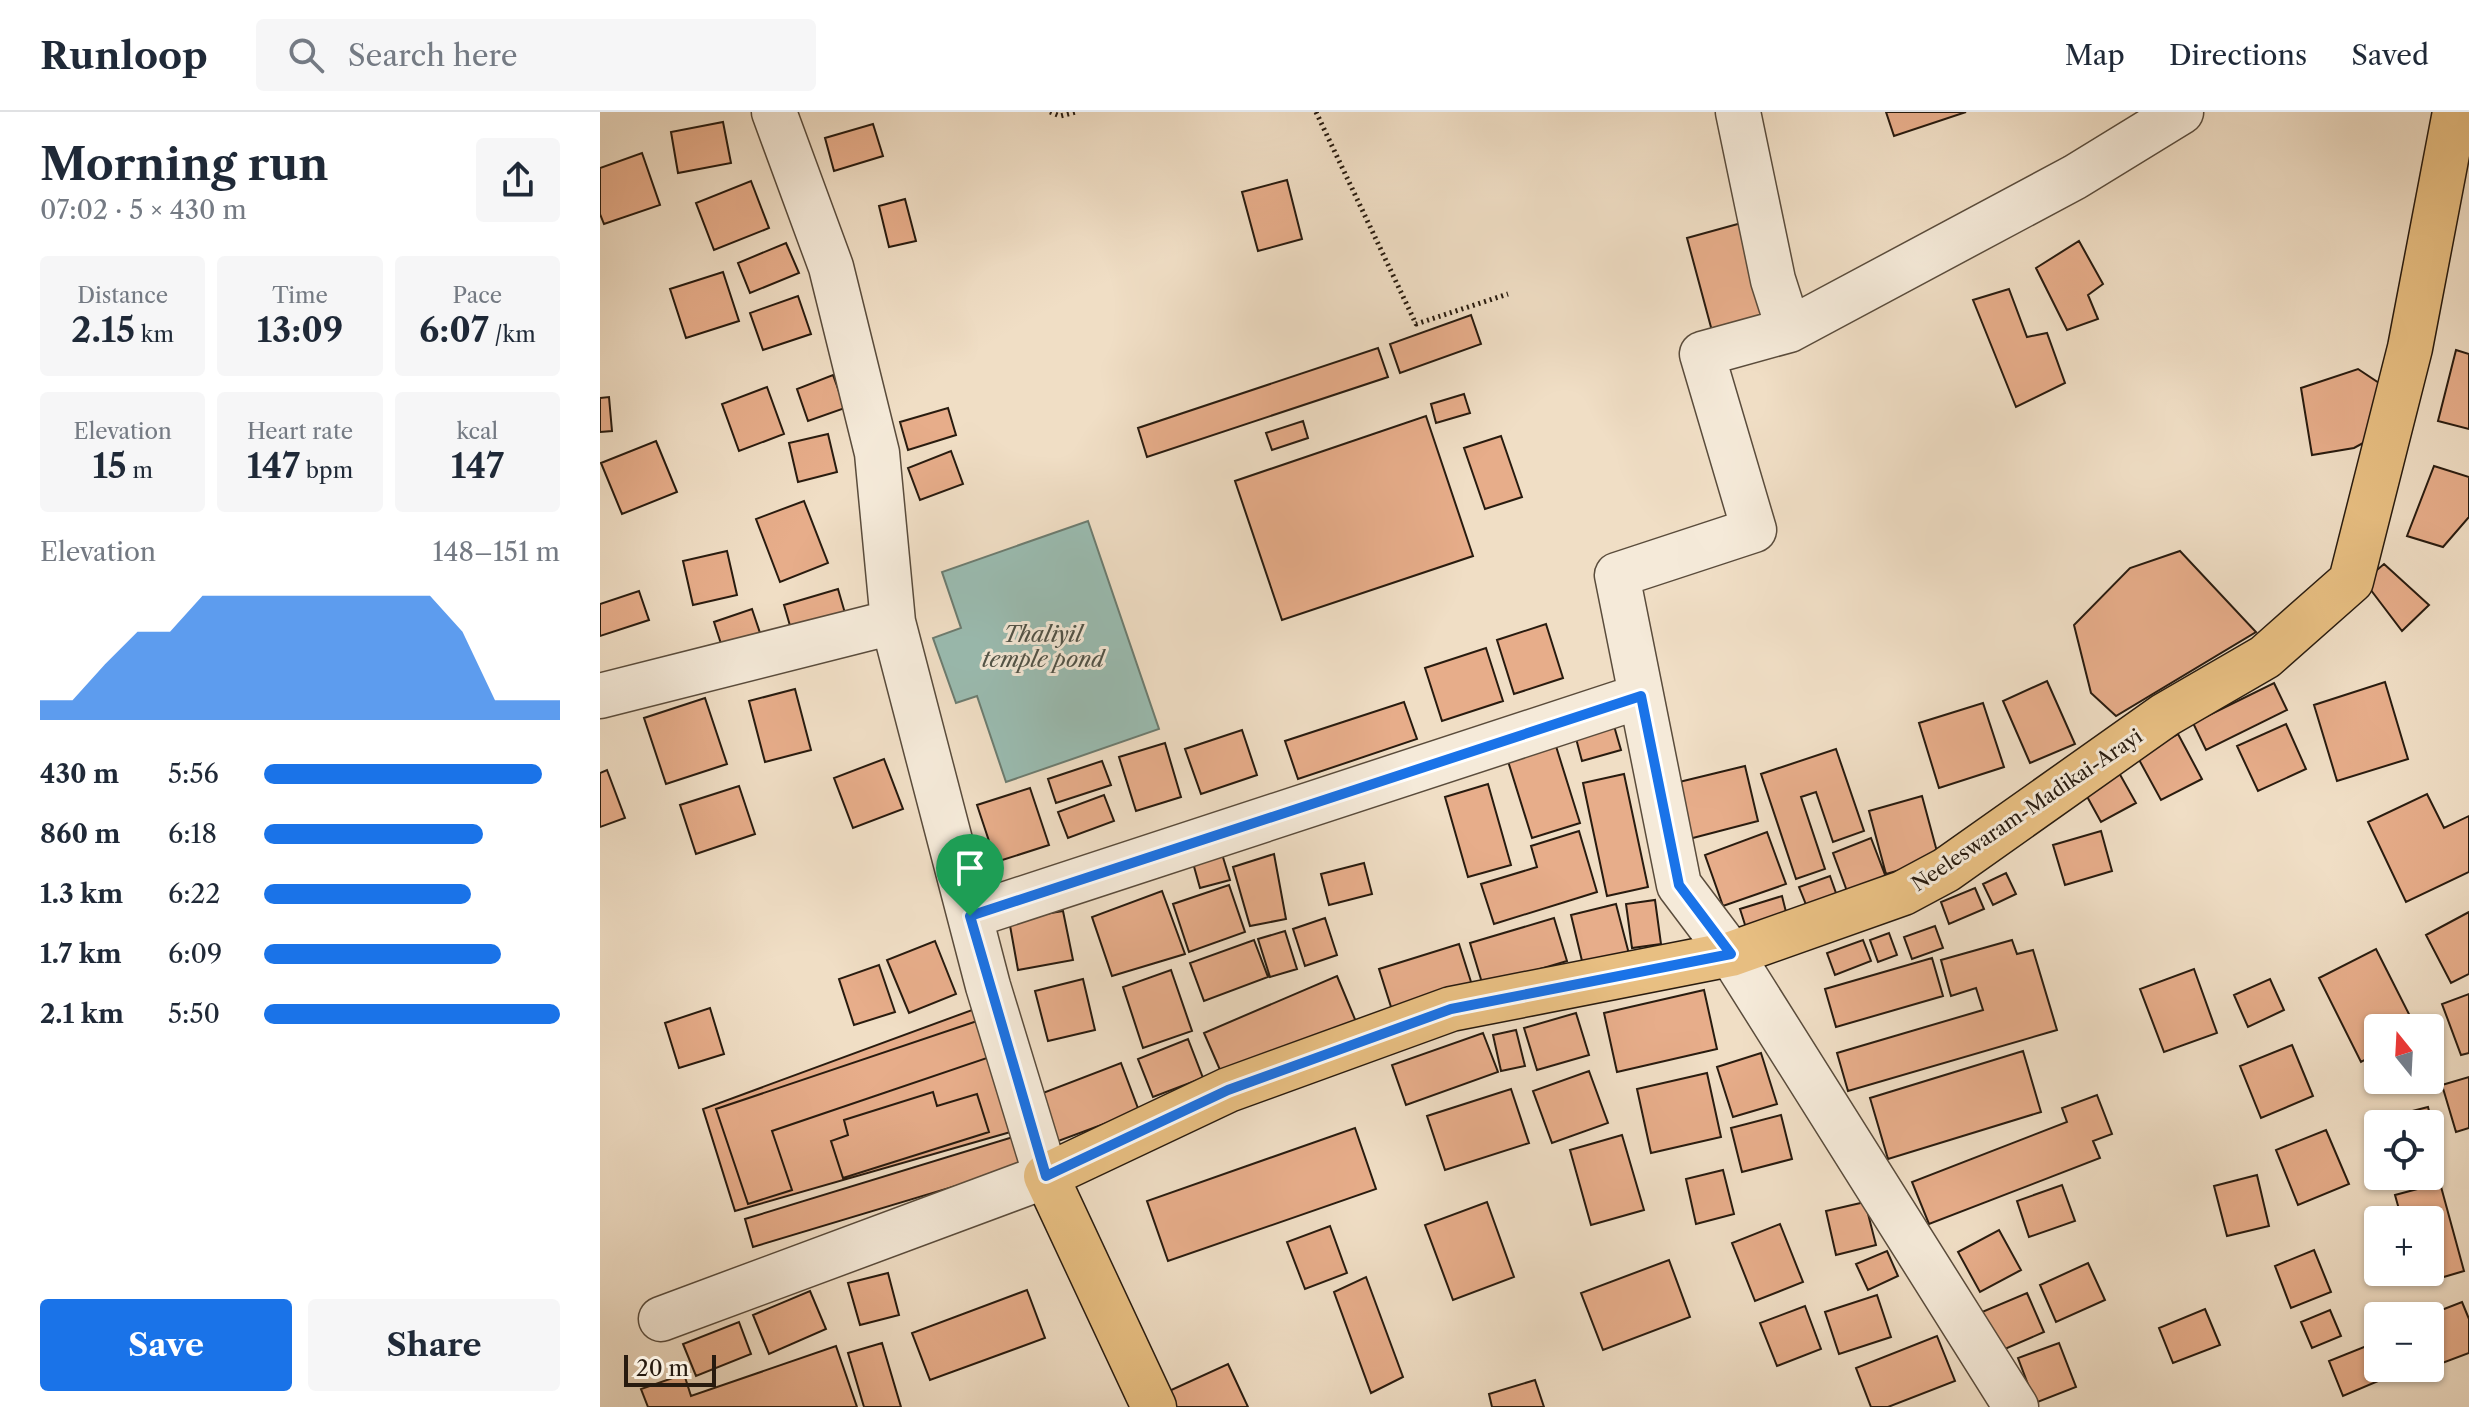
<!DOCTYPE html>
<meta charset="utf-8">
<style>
body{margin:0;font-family:"Libre Caslon Text",serif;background:#f6f6f7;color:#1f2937;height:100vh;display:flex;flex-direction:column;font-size:30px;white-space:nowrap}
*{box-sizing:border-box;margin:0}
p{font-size:26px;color:#747a83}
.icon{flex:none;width:44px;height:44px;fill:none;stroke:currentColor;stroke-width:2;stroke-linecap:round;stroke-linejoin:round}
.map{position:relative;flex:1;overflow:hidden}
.panel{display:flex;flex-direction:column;background:#fff;width:600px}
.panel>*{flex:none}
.needle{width:52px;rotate:342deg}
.buttons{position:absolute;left:1764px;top:902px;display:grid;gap:16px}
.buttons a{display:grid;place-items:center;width:80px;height:80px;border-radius:8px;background:#fff;box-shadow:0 2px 6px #0004;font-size:40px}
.scale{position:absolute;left:24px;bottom:20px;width:92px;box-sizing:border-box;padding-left:8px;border:4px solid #281b0f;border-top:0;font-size:22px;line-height:28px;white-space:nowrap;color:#281b0f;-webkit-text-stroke:6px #f5ead9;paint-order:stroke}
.pin{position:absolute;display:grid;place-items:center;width:68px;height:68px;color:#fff;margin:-82px -34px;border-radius:50% 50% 50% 0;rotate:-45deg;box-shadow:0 0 8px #0007}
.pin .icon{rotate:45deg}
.round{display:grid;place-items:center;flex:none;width:84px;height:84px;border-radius:8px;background:#f6f6f7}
.headline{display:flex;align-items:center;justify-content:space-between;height:136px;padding:0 40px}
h1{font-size:44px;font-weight:700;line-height:60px}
.metrics{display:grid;grid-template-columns:repeat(3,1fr);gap:12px;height:136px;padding:8px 40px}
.metrics div{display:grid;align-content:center;border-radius:8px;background:#f6f6f7;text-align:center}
.metrics b{font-size:34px;font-weight:700}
.metrics small{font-size:22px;font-weight:400}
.metrics p{font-size:22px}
.chart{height:224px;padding:16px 40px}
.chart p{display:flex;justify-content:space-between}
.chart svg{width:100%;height:144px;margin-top:8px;fill:#1a73e8;opacity:.7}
.primary-button{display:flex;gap:16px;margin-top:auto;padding:16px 40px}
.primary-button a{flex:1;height:92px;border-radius:8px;background:#1a73e8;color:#fff;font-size:32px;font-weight:700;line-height:92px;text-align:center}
.primary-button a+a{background:#f6f6f7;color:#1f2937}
ul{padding:0 40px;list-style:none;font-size:26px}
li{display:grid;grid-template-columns:128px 96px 1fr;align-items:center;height:60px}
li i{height:20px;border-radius:10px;background:#1a73e8}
header{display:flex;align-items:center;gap:48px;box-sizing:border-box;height:112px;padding:0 40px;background:#fff;border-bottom:2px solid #e0e1e3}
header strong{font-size:38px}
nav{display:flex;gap:44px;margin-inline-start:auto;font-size:28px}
.search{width:560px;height:72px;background:#f6f6f7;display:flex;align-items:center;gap:20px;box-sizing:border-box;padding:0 28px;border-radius:8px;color:#747a83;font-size:30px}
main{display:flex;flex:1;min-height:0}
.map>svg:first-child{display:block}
</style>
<header>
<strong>Runloop</strong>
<div class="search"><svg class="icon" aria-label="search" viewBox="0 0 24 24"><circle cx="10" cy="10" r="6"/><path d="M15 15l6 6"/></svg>Search here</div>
<nav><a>Map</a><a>Directions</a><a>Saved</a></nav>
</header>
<main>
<section class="panel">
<div class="headline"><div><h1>Morning run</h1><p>07:02 · 5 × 430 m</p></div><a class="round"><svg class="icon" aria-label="share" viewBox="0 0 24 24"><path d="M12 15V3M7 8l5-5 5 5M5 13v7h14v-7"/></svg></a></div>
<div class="metrics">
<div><p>Distance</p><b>2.15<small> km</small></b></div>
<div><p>Time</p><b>13:09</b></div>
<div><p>Pace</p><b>6:07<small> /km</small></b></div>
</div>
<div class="metrics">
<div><p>Elevation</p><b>15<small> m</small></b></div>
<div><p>Heart rate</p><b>147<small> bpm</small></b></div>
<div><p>kcal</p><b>147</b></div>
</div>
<div class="chart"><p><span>Elevation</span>148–151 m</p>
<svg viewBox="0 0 160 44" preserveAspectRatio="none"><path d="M0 44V38L10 38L20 27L30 17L40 17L50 6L60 6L70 6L80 6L90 6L100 6L110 6L120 6L130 17L140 38L150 38L160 38V44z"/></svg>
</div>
<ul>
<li><b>430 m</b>5:56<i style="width:94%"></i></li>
<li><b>860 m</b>6:18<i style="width:74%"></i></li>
<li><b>1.3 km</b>6:22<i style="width:70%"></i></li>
<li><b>1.7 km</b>6:09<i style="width:80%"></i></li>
<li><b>2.1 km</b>5:50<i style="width:100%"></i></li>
</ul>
<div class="primary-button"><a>Save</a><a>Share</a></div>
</section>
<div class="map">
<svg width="1869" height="1295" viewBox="0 0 1869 1295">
<rect width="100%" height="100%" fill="#f0dec5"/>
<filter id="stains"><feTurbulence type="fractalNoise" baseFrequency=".0025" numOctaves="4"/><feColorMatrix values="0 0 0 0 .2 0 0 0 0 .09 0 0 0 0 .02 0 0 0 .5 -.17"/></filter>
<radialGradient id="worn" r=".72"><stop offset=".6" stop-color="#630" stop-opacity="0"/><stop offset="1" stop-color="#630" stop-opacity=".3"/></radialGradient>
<path fill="#9abcb1" stroke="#6c7c70" stroke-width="2" d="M488,409L559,617L406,670L377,584L356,591L333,526L361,516L342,460Z"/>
<path fill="#e7ad8a" stroke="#281b0f" stroke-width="2" d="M1286,0H1366L1294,24Z
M123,10L131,51L78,61L71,20Z
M273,12L283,44L234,59L225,26Z
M42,41L60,93L4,112L0,102V56Z
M687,68L702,127L658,139L642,80Z
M151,69L169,116L114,138L96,91Z
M305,87L316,129L289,135L279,94Z
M1145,110L1170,203L1112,219L1087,126Z
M1479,129L1503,172L1488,183L1498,207L1467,218L1436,156Z
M186,131L199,161L150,181L138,151Z
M123,160L139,209L86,226L70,177Z
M1409,177L1427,225L1447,221L1465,271L1416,295L1373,188Z
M198,184L211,222L163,238L150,201Z
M871,203L881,232L800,261L790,232Z
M778,236L788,265L547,345L538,316Z
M1856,238L1869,242V317L1838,309Z
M1758,257L1782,273L1776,324L1754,336L1712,343L1701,276Z
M233,263L245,296L208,309L197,277Z
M167,275L184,322L139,339L122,292Z
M864,282L870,301L836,311L831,292Z
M9,285L12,319L0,320V286Z
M348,296L356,323L308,338L300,310Z
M826,304L873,444L682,508L635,369Z
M703,309L708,326L672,338L666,321Z
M228,322L237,360L198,370L189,331Z
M901,324L922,385L885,397L864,336Z
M56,329L77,380L22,402L1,351Z
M351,339L363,372L320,388L308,356Z
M1834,354L1869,365V405L1843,435L1807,424Z
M204,389L228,451L180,470L156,407Z
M127,439L137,483L93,493L83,449Z
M1580,439L1656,520L1516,604L1491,581L1474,513L1530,456Z
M1784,452L1829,493L1802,519L1764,469Z
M238,477L247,508L193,524L184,493Z
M39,479L49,508L0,524V492Z
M152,497L161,524L123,538L114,510Z
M946,512L963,566L914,582L897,528Z
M886,536L903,589L842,609L825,556Z
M1447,569L1475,632L1430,651L1403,589Z
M1785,570L1808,647L1737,669L1714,593Z
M1674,571L1687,598L1606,638L1593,611Z
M195,577L211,638L165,650L149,589Z
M105,586L127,652L66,672L44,606Z
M804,590L817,627L698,667L685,629Z
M1383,591L1404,655L1339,676L1319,611Z
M1012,607L1021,638L982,649L974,619Z
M1686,612L1706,657L1658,679L1637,634Z
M642,618L657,663L601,682L585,637Z
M1578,622L1602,667L1561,688L1537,644Z
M565,631L581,685L536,699L519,645Z
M955,631L980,711L932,726L907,646Z
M1236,637L1264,719L1233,730L1216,680L1201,685L1225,757L1196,767L1161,662Z
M284,647L303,697L253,716L234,666Z
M502,649L511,673L456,691L448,667Z
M1145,654L1158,709L1089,727L1075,671Z
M7,658L25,706L0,715V661Z
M1518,659L1536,691L1501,710L1484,679Z
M1024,662L1048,775L1007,784L983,671Z
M888,672L911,753L868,765L845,685Z
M139,674L155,722L96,742L80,693Z
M430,676L449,733L396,750L377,693Z
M1827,682L1844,716L1869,704V760L1806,790L1768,710Z
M504,683L514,709L468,726L458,700Z
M1322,684L1339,747L1286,762L1269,699Z
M979,719L997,780L894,812L881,772L937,755L931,734Z
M1501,719L1512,759L1465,773L1453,733Z
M1167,720L1186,772L1123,794L1105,743Z
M1271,726L1290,776L1251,790L1233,741Z
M622,742L630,768L600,776L593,751Z
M674,742L686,807L650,814L633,755Z
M764,751L772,782L729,793L721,762Z
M1406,761L1416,782L1393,793L1383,772Z
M1230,764L1237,784L1207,795L1199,775Z
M629,773L645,820L589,840L573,792Z
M1375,776L1384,797L1349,812L1341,790Z
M562,779L585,842L512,864L492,805Z
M1182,784L1188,808L1147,819L1140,797Z
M1055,788L1061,832L1032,836L1026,792Z
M1016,792L1029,842L983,853L971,803Z
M463,799L473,848L418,858L409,808Z
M1869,800V862L1851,871L1826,823Z
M725,806L737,843L705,854L693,817Z
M954,806L967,849L883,874L870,831Z
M1335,814L1343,836L1312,847L1304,825Z
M685,819L697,857L670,865L658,827Z
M1289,821L1297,843L1278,850L1270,828Z
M654,828L668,865L604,889L590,851Z
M1263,828L1271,849L1235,863L1227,841Z
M1412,828L1417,842L1433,838L1457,918L1248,979L1237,941L1383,898L1376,876L1351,884L1341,848Z
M335,829L356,882L309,901L287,848Z
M859,832L872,873L792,898L779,857Z
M1776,837L1816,916H1778V941L1761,950L1719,866Z
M1332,846L1343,884L1236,915L1225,877Z
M279,853L295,900L254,913L239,867Z
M1594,857L1617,921L1564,940L1540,877Z
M571,858L592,919L543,936L523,875Z
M737,864L759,917L627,974L604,921Z
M483,867L495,918L448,929L435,879Z
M1670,867L1684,898L1648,915L1634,883Z
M1104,878L1117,937L1017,960L1004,901Z
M1869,882V941L1861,943L1842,892Z
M383,894L414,1019L135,1099L103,997Z
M110,896L124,942L79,956L65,911Z
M976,901L989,943L937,958L924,916Z
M383,907L396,943L172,1019L192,1078L148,1092L116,997Z
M916,918L925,954L901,959L893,923Z
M883,921L898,960L806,993L792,953Z
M588,927L603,966L553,985L538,947Z
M1692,933L1713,984L1661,1006L1640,954Z
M1423,939L1441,1000L1288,1047L1270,986Z
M1161,941L1177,992L1133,1005L1117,955Z
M521,951L539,999L453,1031L435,984Z
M989,959L1008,1011L952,1031L933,979Z
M1107,961L1121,1025L1051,1041L1037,977Z
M1869,965V1016L1856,1020L1842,973Z
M911,977L929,1031L845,1058L827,1004Z
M333,980L337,994L377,982L389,1020L243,1066L231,1029L248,1023L244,1008Z
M1497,983L1512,1022L1493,1029L1500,1046L1329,1112L1312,1070L1467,1010L1462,996Z
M1828,995L1839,1038L1830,1040V1012L1778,1013L1777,1008Z
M1181,1003L1192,1047L1142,1060L1131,1016Z
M755,1016L776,1077L568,1149L547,1089Z
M1726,1018L1749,1072L1698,1093L1676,1038Z
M1022,1023L1044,1098L991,1113L970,1038Z
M413,1025L422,1054L153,1135L145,1107Z
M1123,1058L1134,1102L1096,1112L1086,1067Z
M1657,1063L1669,1114L1627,1124L1614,1074Z
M1840,1071L1864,1159L1820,1172L1817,1160H1830V1108H1802L1795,1083Z
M1462,1073L1475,1109L1429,1125L1417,1089Z
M887,1090L914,1165L853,1188L825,1113Z
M1265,1090L1276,1133L1236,1143L1226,1099Z
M1180,1112L1203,1170L1155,1189L1132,1131Z
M730,1114L747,1161L705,1177L687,1130Z
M1399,1118L1421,1158L1380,1180L1358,1140Z
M1714,1138L1731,1180L1691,1196L1675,1154Z
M1287,1139L1298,1164L1268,1178L1256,1152Z
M1069,1148L1090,1205L1003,1238L981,1181Z
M1488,1151L1505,1188L1456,1210L1440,1173Z
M288,1161L299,1203L260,1213L248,1171Z
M766,1165L803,1265L771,1281L734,1180Z
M427,1178L445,1226L330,1268L312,1221Z
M210,1179L226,1217L169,1242L153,1203Z
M1427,1181L1444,1220L1398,1240L1382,1200Z
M1277,1183L1291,1225L1239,1242L1225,1200Z
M1862,1190L1869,1207V1241L1837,1253L1830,1234V1204H1826Z
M1205,1194L1221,1237L1177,1254L1160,1211Z
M1605,1197L1620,1233L1573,1251L1559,1216Z
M1730,1198L1741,1224L1712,1236L1701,1210Z
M139,1210L151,1242L96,1264L83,1232Z
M1337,1224L1355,1269L1288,1295H1271L1256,1256Z
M282,1231L301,1295H264L248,1241Z
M1459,1231L1476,1275L1435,1291L1418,1246Z
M1769,1233L1783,1267L1743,1284L1729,1249Z
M236,1234L257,1295H48L41,1277L84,1262L91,1284Z
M628,1252L648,1295H576L569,1279Z
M935,1268L944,1295H892L889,1282Z"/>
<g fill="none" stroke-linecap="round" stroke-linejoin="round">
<defs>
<path id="minor" d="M1138,0L1173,168L1189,218
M0,584L293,510
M370,804L1041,584
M61,1207L446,1064L388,874L293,510L277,341L231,155L174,0
M1416,1295L1131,842L1079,773L1017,463L1154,418L1102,242L1189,218L1475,65L1581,0"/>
<path id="major" d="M554,1295L446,1064L628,978L851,897L1131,842L1303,781L1346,758L1565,603L1665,545L1751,469L1810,236L1855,0"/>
</defs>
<use href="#minor" stroke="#5a4c3c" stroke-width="47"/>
<use href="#major" stroke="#281b0f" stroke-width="47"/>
<path stroke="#281b0f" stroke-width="5" stroke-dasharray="2 4" stroke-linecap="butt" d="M450,0L460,4L476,0
M716,0L816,212L908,182"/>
<use href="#minor" stroke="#f5ead9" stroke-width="44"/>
<use href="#major" stroke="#e8bf82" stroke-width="44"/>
</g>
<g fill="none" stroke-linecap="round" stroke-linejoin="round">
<defs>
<path id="route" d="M1041,584L1079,773L1131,842L851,897L628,978L446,1064L370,804Z"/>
</defs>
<use href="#route" stroke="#fff" stroke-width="16"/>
<use href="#route" stroke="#1a73e8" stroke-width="10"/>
</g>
<g text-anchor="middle" stroke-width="6" stroke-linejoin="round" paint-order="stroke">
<g font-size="20" fill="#281b0f" stroke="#f5ead9">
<text transform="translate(1427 698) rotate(-34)" y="7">Neeleswaram-Madikai-Arayi</text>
</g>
<g font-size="22" font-style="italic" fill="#505348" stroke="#f5ead9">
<text x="443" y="530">Thaliyil<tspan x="443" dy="25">temple pond</tspan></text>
</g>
</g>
<rect width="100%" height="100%" filter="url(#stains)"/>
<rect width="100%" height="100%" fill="url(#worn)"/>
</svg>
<div class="buttons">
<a><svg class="needle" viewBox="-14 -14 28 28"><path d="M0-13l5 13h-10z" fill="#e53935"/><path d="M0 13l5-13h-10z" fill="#747a83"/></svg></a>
<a><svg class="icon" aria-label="locate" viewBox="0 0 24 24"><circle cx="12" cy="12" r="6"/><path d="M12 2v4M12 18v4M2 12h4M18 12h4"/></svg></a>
<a>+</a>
<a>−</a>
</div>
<div class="scale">20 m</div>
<div class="pin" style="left:370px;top:804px;background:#1e9e55"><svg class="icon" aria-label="arrive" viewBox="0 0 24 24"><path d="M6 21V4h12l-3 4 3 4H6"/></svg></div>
</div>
</main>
